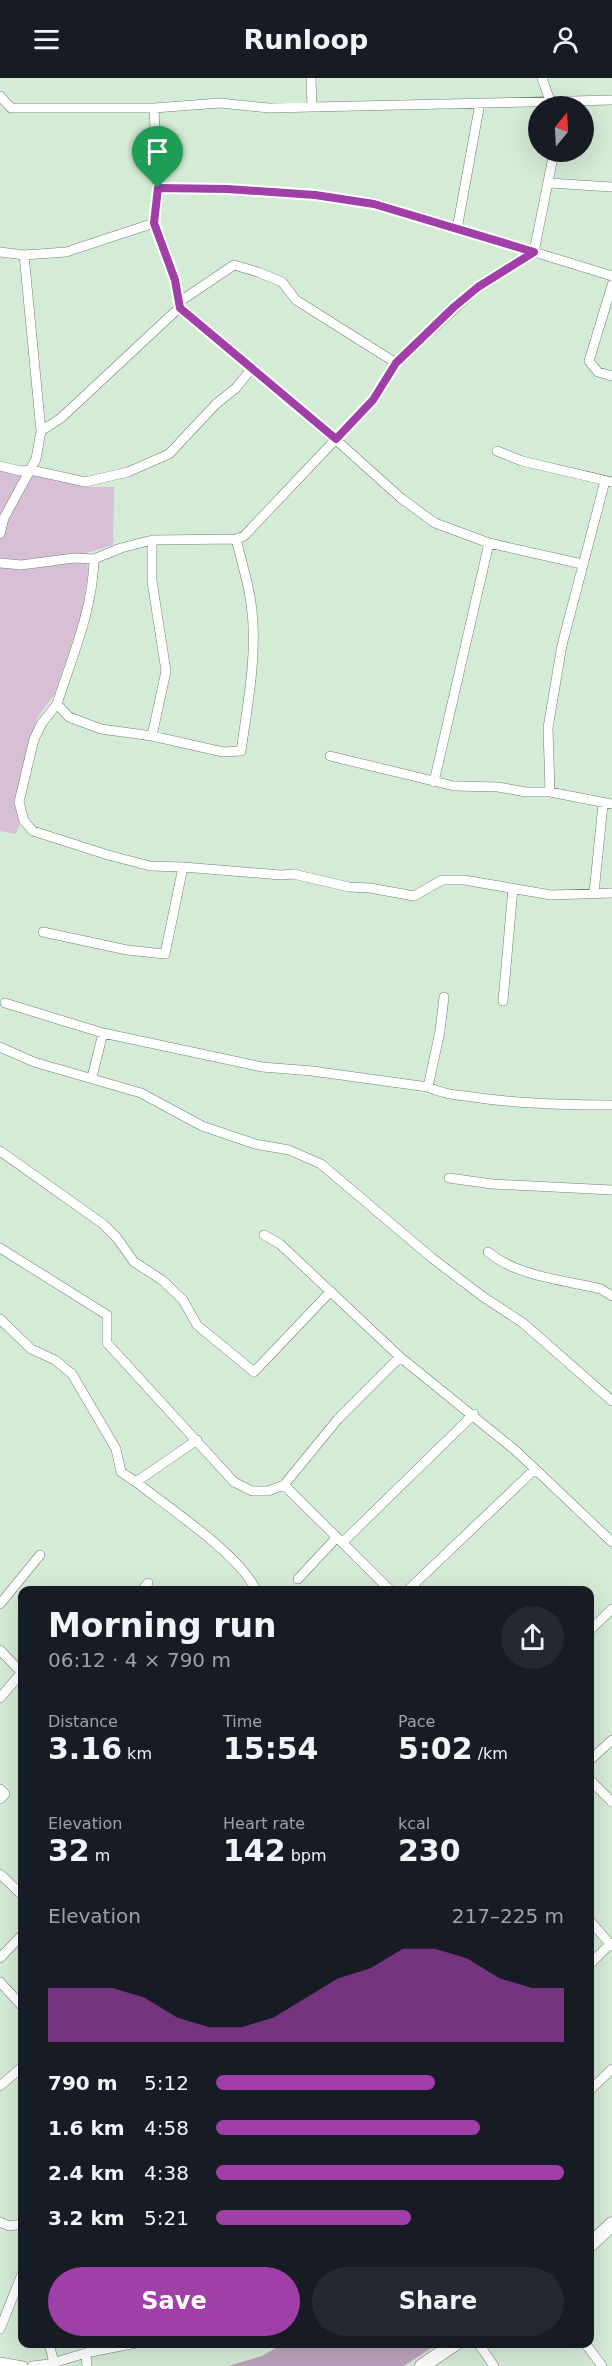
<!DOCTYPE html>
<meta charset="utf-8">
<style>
body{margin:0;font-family:"DejaVu Sans",sans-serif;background:#242831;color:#f1f3f6;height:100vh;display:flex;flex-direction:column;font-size:22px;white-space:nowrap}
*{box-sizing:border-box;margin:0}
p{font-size:20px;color:#9ea1a6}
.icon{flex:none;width:33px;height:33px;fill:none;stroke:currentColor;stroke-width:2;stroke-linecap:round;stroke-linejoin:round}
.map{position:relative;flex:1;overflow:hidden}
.side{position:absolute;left:18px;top:1508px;width:576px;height:762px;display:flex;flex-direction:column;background:#171b24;border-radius:12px;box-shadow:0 6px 24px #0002}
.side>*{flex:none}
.needle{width:39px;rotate:18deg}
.fabs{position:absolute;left:528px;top:18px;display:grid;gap:12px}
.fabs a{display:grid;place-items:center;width:66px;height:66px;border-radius:50%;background:#171b24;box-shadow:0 6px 24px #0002;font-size:30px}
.pin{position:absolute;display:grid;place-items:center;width:51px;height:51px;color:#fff;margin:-62px -26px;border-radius:50% 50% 50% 0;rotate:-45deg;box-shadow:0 0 6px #0007}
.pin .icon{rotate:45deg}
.round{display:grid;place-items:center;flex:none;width:63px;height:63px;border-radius:32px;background:#242831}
.headline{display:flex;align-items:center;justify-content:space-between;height:102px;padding:0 30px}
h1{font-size:33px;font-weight:600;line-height:45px}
.stats{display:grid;grid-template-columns:repeat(3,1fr);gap:9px;height:102px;padding:6px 30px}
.stats div{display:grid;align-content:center}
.stats b{font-size:30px;font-weight:600}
.stats small{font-size:16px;font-weight:400}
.stats p{font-size:16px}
.chart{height:168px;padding:12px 30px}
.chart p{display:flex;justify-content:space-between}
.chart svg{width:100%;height:108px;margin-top:6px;fill:#9f3fa7;opacity:.7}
.cta{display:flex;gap:12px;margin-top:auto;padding:12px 30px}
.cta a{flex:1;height:69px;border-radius:36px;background:#9f3fa7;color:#fff;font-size:24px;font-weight:600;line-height:69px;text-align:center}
.cta a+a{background:#242831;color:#f1f3f6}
ul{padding:0 30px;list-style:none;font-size:20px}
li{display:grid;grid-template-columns:96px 72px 1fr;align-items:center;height:45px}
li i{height:15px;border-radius:8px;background:#9f3fa7}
header{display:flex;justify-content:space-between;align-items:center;height:78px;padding:0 30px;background:#171b24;font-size:27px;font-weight:600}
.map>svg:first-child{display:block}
</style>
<header><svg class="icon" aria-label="menu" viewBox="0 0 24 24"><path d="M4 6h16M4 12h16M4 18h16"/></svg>Runloop<svg class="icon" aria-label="person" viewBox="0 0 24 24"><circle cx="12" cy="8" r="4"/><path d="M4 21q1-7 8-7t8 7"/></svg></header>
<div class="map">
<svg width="612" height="2288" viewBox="0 0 612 2288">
<rect width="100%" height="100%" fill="#d4ebd6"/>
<path fill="#d6bfd7" d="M0,390L87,409H114L113,467L86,475L88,495L81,537L55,616L37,640L14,724L21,742L16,756L0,753Z"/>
<path fill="#bca3bd" d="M284,2265H439L404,2288H228L262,2278Z"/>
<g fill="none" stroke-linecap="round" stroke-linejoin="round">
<defs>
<path id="street" d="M311,0L312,29
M542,0L550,23
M0,18L11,30H154L220,25L269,30L612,22
M154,30L158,110L154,145L175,202L180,229L335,361L402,421L435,445L489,465L582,486
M549,105L612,109
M158,110L227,111L315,117L374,125L534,174L554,74
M457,151L480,25
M0,174L24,177L66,174L154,145
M24,177L41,353
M612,207L589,283L598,294L612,298
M179,224L234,187L258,194L282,204L296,222L396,285
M497,373L522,383L612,404
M0,388L21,393L31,392L85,404L128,394L169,376L216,326L236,310L252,290
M0,456L4,440L36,381L41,353L61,340L180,229
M94,481C93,531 72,579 57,626L69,639L101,651L152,658L223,674L241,673C248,624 258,574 251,525C248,503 241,482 236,461
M0,485L21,487L74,480L94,481L121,470L152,462L236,461L244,458L373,322L396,285L478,209L534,174L612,198
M57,626L42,645L34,661L19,724L24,743L33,753L108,777L150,788L183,789L281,797L293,796L349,809L370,810L414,818L442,802H464L551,817L612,815
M152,658L166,593L152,503V462
M330,678L454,708L498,709L526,714H550L612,726
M434,704L489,465
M550,714L548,650L562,567L605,403
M594,815L603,726
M43,854L127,872L165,876L183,789
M503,923L513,810
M5,925L103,955L262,989L312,993L428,1009C442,1016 457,1017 473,1019C519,1026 565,1027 612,1027
M0,969L34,984L141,1015L202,1048L255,1066L289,1072L321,1086L432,1180L482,1218L523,1245L612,1323
M92,999L103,955
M428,1009L440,953L444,919
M0,1073L103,1146L117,1160L134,1184L162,1202L183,1222L197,1247L254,1294L330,1214
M449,1100L492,1106L612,1112
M264,1157L280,1166L400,1279L515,1372L612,1464
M0,1170L107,1237V1265L234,1404L252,1413H268L284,1407L338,1341L400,1279
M488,1174C518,1199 564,1202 601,1211L612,1218
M0,1241L31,1271L55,1282L72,1296L116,1371L121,1394L136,1404C169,1430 239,1476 256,1512
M136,1404L197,1362
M284,1407L390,1512
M343,1464L474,1336
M298,1501L337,1459
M142,1512L148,1505
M408,1512L534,1392
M0,1526L40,1477
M590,1552L612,1531
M0,1572L22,1595
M0,1620L22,1594
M590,1682L612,1662
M590,1702L612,1724
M0,1711L5,1716L0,1721
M0,1796L22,1817
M590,1843L612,1868
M0,1880L22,1857
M590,1886L610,1866
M0,1904L22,1928
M0,2008L22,1989
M590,2012L612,1991
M0,2144L9,2148L22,2146
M0,2251L22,2196
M49,2265L54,2285
M478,2265L494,2288
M585,2265L602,2288
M86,2275L87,2288
M0,2284L23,2288
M32,2288L49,2286L86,2275L136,2265"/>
<path id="secondary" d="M590,2167L612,2146
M422,2288L456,2265"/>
</defs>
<use href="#street" stroke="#6e8370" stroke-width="10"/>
<use href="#secondary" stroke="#6e8370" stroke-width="15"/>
<use href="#street" stroke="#fff" stroke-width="9"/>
<use href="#secondary" stroke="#fff" stroke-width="14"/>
</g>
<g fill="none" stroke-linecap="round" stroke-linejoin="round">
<defs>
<path id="route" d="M158,110L227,111L315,117L374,126L534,174L478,209L454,229L396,285L373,322L336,361L180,230L175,202L154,145Z"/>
</defs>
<use href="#route" stroke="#fff" stroke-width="12"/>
<use href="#route" stroke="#9f3fa7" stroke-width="8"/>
</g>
</svg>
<div class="fabs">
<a><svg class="needle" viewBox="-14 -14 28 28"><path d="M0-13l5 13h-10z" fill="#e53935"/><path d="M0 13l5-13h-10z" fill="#9ea1a6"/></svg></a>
</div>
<div class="pin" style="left:158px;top:110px;background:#1e9e55"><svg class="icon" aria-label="arrive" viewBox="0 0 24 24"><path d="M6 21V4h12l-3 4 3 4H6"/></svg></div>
<section class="side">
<div class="headline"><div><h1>Morning run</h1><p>06:12 · 4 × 790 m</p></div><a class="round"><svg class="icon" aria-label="share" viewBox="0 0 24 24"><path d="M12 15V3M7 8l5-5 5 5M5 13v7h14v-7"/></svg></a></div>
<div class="stats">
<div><p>Distance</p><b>3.16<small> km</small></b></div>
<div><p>Time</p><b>15:54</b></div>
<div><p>Pace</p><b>5:02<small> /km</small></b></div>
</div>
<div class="stats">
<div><p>Elevation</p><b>32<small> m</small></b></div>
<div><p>Heart rate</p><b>142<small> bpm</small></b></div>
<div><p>kcal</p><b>230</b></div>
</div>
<div class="chart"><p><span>Elevation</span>217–225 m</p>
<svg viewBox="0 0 160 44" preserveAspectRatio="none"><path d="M0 44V22L10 22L20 22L30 26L40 34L50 38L60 38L70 34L80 26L90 18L100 14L110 6L120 6L130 10L140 18L150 22L160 22V44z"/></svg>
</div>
<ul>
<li><b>790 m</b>5:12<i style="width:63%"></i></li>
<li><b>1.6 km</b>4:58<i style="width:76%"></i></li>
<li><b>2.4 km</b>4:38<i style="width:100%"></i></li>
<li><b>3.2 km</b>5:21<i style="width:56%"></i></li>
</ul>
<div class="cta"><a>Save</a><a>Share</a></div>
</section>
</div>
